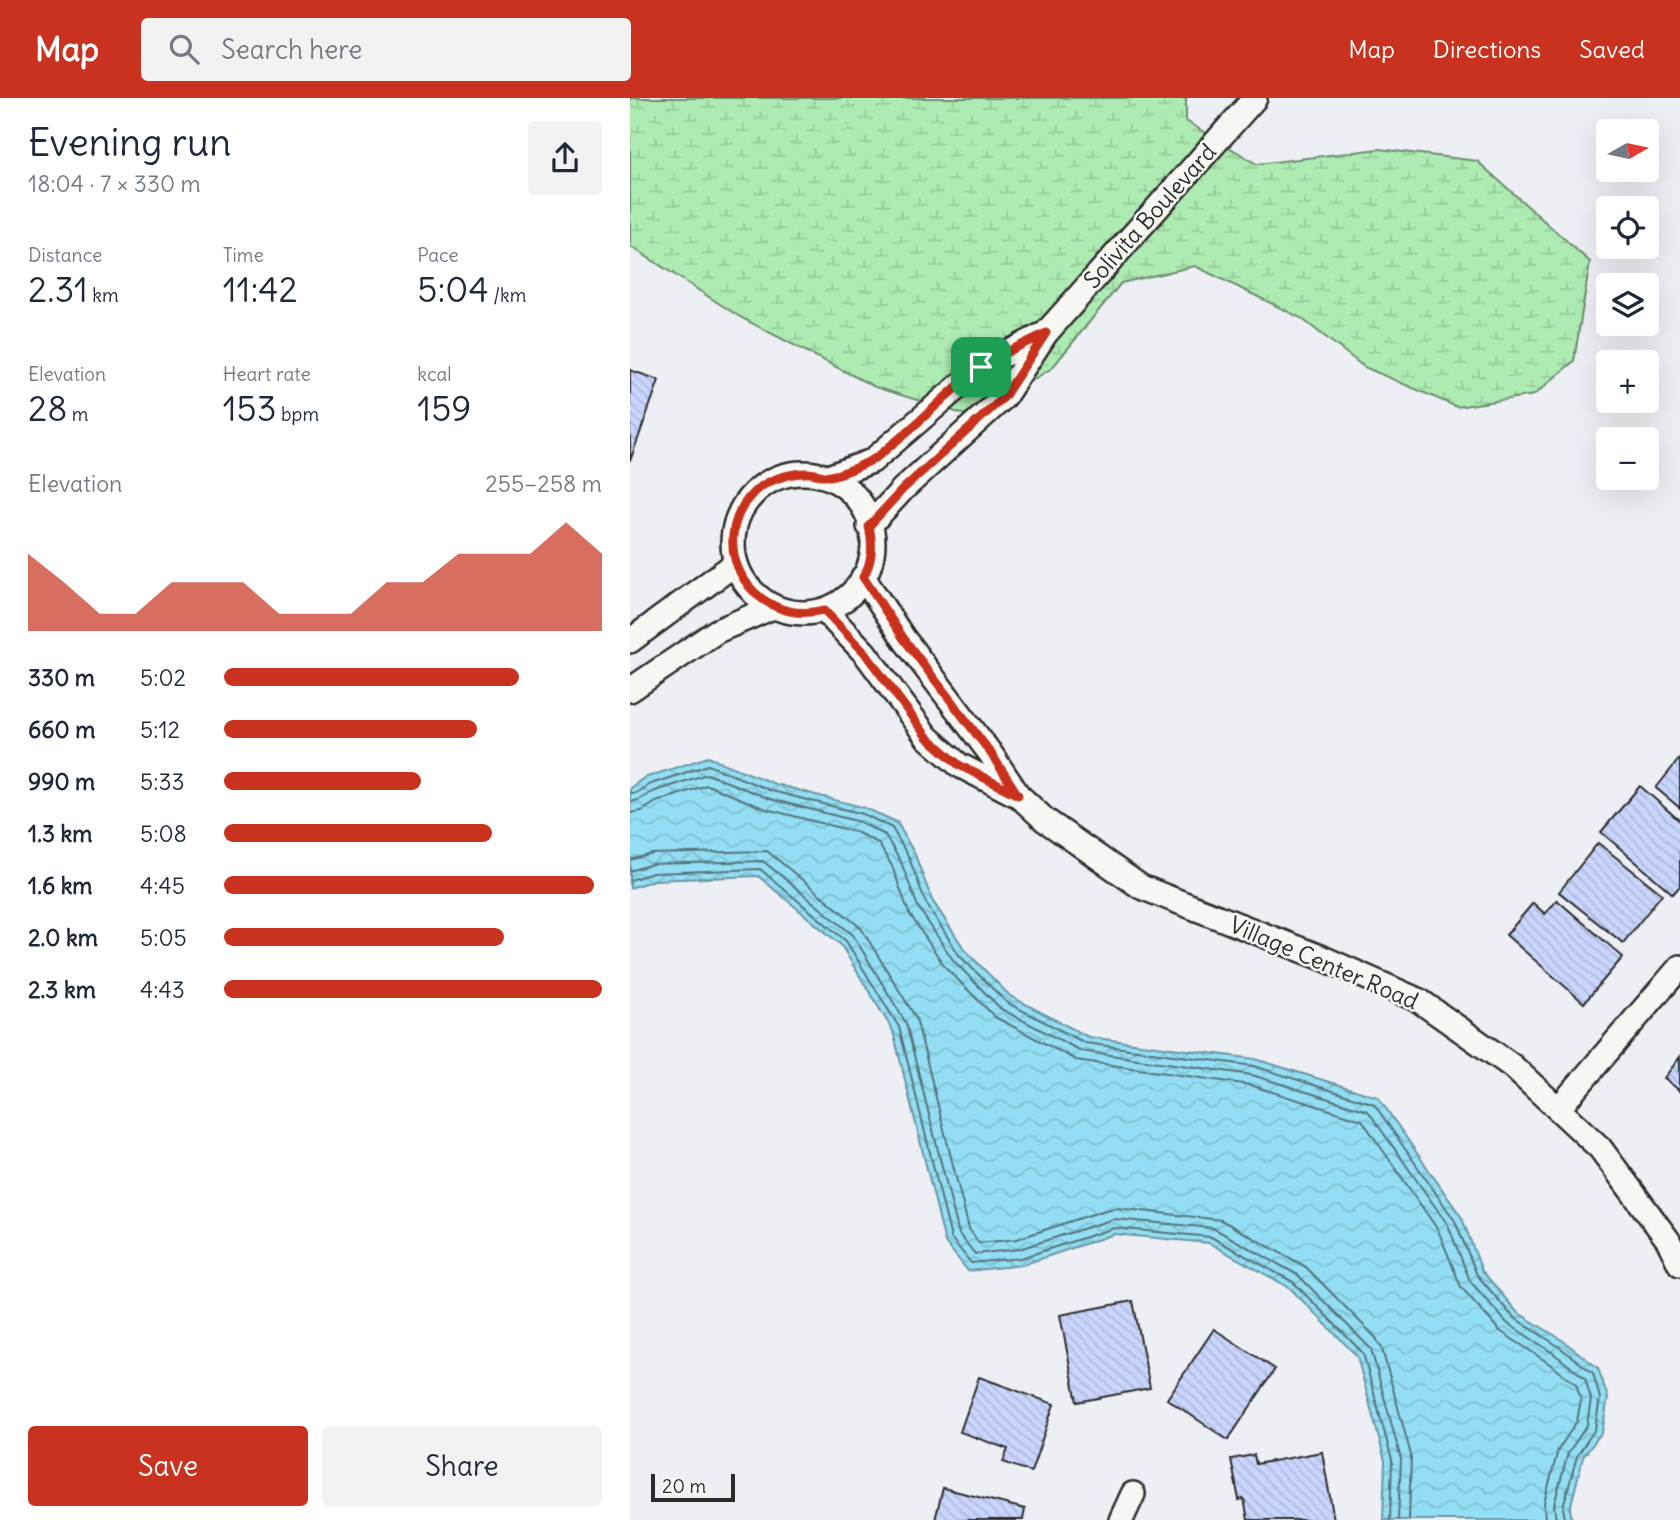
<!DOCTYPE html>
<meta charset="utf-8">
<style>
body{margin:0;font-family:Delius,sans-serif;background:#f2f2f3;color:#1f2937;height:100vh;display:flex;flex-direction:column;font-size:26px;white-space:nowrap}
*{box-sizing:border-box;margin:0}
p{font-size:23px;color:#747a83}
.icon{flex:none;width:38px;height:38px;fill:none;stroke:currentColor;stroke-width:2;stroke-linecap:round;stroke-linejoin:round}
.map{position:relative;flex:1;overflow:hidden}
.drawer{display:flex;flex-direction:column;background:#fff;width:630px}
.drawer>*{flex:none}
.needle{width:46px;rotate:81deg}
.fabs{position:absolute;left:966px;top:21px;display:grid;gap:14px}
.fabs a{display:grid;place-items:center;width:63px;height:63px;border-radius:7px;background:#fff;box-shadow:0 7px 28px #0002;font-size:35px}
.scale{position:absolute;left:21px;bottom:18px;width:84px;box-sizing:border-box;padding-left:7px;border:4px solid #2b2b2b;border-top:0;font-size:19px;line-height:24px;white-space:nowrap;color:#2b2b2b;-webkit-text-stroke:5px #f6f6f2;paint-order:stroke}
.pin{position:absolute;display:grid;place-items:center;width:60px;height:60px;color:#fff;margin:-30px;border-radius:14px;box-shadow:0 4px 10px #0006}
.round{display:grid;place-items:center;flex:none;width:74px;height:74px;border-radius:7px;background:#f2f2f3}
.summary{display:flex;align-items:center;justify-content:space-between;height:119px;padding:0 28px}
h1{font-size:38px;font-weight:600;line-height:52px}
.stats{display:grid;grid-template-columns:repeat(3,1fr);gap:10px;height:119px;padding:7px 28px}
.stats div{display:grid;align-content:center}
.stats b{font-size:35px;font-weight:600}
.stats small{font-size:19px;font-weight:400}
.stats p{font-size:19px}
.chart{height:196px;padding:14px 28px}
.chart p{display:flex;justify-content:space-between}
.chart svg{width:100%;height:126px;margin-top:7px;fill:#c8321e;opacity:.7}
.button{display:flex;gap:14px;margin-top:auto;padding:14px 28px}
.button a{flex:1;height:80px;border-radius:7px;background:#c8321e;color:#fff;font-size:28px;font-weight:600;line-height:80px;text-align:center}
.button a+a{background:#f2f2f3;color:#1f2937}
ul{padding:0 28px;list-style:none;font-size:23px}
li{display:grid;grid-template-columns:112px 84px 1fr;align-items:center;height:52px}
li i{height:18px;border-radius:9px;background:#c8321e}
header{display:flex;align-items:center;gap:42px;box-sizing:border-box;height:98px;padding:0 35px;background:#c8321e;color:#fff}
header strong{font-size:33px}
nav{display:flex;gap:38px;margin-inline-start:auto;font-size:24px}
.search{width:490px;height:63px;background:#f2f2f3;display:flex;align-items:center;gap:18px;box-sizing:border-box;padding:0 24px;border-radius:7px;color:#747a83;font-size:26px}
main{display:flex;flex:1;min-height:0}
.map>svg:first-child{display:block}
</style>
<header>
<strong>Map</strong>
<div class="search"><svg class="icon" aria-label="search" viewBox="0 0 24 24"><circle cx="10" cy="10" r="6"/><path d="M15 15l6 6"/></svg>Search here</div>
<nav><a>Map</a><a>Directions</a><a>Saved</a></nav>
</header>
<main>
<section class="drawer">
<div class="summary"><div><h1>Evening run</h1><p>18:04 · 7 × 330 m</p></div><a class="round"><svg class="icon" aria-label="share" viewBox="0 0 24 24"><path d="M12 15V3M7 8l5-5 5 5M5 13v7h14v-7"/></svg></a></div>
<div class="stats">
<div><p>Distance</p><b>2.31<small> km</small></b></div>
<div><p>Time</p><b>11:42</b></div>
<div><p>Pace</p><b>5:04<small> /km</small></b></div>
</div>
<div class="stats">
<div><p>Elevation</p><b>28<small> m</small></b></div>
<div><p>Heart rate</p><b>153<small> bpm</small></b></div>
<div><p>kcal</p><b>159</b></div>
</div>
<div class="chart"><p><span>Elevation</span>255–258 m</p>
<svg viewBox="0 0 160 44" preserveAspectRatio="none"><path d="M0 44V17L10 27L20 38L30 38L40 27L50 27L60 27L70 38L80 38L90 38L100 27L110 27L120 17L130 17L140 17L150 6L160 17V44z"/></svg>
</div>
<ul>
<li><b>330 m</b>5:02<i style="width:78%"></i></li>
<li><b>660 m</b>5:12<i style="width:67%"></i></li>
<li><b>990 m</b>5:33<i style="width:52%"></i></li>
<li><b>1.3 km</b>5:08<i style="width:71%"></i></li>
<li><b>1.6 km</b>4:45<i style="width:98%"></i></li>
<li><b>2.0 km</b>5:05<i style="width:74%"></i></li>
<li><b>2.3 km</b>4:43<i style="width:100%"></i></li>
</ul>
<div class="button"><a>Save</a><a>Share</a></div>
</section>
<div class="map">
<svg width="1050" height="1422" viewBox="0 0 1050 1422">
<defs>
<pattern id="wetland-marsh" width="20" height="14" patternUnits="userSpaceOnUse" patternTransform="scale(1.75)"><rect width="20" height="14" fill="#adebb2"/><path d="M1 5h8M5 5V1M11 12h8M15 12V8" fill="none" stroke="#95ca99"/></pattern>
<pattern id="water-waves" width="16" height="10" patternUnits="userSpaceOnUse" patternTransform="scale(1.75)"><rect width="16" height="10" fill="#93def4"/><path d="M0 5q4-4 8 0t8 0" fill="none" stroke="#7fbfd1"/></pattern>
<pattern id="building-back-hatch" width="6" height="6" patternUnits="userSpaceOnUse" patternTransform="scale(1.75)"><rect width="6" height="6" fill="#c9d5fd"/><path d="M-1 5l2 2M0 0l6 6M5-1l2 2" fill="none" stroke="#adb7d9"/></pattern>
</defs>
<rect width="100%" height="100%" fill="#edeff4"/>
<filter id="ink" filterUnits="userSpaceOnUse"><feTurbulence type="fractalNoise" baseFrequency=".0143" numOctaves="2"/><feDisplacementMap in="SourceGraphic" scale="14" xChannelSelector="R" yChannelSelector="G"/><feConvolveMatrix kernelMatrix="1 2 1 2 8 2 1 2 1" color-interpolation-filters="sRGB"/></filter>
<g filter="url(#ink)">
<path fill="url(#wetland-marsh)" stroke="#6c8b6e" stroke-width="2" d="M0,0H556V23L627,66L749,51L847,63L960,164L944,263L904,297L827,309L734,269L671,220L565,168L491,185L422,270L342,319L245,289L110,219L0,148Z"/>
<path fill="url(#water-waves)" stroke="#6996a4" stroke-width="2" d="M78,659L145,686L235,710L267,724L285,757L302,802L335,852L380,898L458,939L625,961L748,999L832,1120L852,1173L887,1214L932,1242L968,1270L978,1300L972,1334L953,1359L940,1411L942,1422H753L755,1363L727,1258L660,1190L579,1145L484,1136L392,1167L338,1173L315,1144L263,933L211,847L128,778L24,782L0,790V690L14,680Z"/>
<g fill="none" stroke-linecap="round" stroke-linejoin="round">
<path stroke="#55737b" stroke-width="2" d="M0,695H6L18,687L78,667L142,693L233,716L262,730L279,760L296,805L329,857L376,904L455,945L624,968L744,1006L825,1123L847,1177L883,1219L928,1248L963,1275L970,1300L965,1331L947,1358L933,1409L935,1422
M0,704L9,702L22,694L77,676L140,701L230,724L255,737L271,764L288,809L323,862L371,911L451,953L622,977L738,1013L818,1127L840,1183L877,1225L923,1255L955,1280L961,1301L957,1327L938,1355L924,1407L926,1422
M0,715L12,713L26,704L77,687L136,711L226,734L248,745L262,768L279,815L315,869L365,919L446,962L620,987L732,1022L808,1132L831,1189L870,1233L917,1264L946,1286L951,1302L947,1323L928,1352L914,1405L915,1422
M0,762L22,756L137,753L231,830L286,920L339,1131L349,1145L387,1141L475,1112L486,1110L591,1122L676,1169L746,1240L752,1251L781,1357L779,1422
M0,773L22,766L133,763L223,837L276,925L329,1136L345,1156L389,1151L484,1121L583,1130L668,1177L741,1251L771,1361L768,1422
M0,782L23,775L130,771L216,843L269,929L321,1140L341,1165L391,1160L484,1130L581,1139L663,1184L733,1255L762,1362L760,1422"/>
</g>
<path fill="url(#building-back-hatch)" stroke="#2b2b2b" stroke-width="2" d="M0,272L29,282L0,363Z
M1050,660V710L1026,690Z
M1010,688L1050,723V788L1043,796L971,734Z
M968,745L1032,796L993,845L929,794Z
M927,802L993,859L954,905L876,837L903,805L915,816Z
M1050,959V993L1034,980Z
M503,1203L520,1290L447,1304L430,1217Z
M584,1231L645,1271L598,1342L537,1301Z
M349,1279L424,1306L401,1374L373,1364L378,1351L330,1334Z
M692,1354L704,1422H618L614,1401L609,1402L601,1361L624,1357L626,1366Z
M313,1390L395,1411L393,1422H305Z"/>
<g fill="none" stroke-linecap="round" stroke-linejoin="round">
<defs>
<path id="minor" d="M103 445a70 70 0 1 1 140 0a70 70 0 1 1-140 0Z
M198,379L242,363L351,269L412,237
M239,428L273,391L374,299L416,235L625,0
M233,479L274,541L360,655L388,697L415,722L511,789L695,861L790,903L882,968L970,1050L1038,1142L1050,1166
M194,512L235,555L297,639L329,667L385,696
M0,543L106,465
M0,592L87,533L143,509
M928,1011L1050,869
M491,1422L503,1396"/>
</defs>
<use href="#minor" stroke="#2b2b2b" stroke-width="28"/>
<use href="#minor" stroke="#f6f6f2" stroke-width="23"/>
</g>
</g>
<g fill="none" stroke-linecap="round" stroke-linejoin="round" filter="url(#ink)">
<defs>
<path id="route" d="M416,235L374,299L273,391L239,428C243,447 243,463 233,479L274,541L360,654L388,697L329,667L297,639L235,555L194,512C123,530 72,447 124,394C137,382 161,374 179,375C185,375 193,379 200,378C212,376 228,369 240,363C249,359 257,350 265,344C294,321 320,292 350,270C369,256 395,246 416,235Z"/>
</defs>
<use href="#route" stroke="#fff" stroke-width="14"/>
<use href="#route" stroke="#c8321e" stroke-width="9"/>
</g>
<g text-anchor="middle" stroke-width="5" stroke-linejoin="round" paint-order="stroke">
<g font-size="23" fill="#2b2b2b" stroke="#f6f6f2">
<text transform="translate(520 118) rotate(-48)" y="8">Solivita Boulevard</text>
<text transform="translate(694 865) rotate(23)" y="8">Village Center Road</text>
</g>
</g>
</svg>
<div class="fabs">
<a><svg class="needle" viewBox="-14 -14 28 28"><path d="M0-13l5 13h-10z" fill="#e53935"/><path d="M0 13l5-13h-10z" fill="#747a83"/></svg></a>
<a><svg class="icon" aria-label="locate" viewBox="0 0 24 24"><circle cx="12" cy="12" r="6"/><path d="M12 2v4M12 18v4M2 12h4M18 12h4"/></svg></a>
<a><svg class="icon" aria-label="layers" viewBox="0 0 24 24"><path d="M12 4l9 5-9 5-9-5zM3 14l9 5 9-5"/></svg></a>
<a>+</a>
<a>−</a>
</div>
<div class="scale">20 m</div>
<div class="pin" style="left:351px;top:269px;background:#1e9e55"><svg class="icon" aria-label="arrive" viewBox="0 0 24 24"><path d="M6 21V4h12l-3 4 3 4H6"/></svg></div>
</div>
</main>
